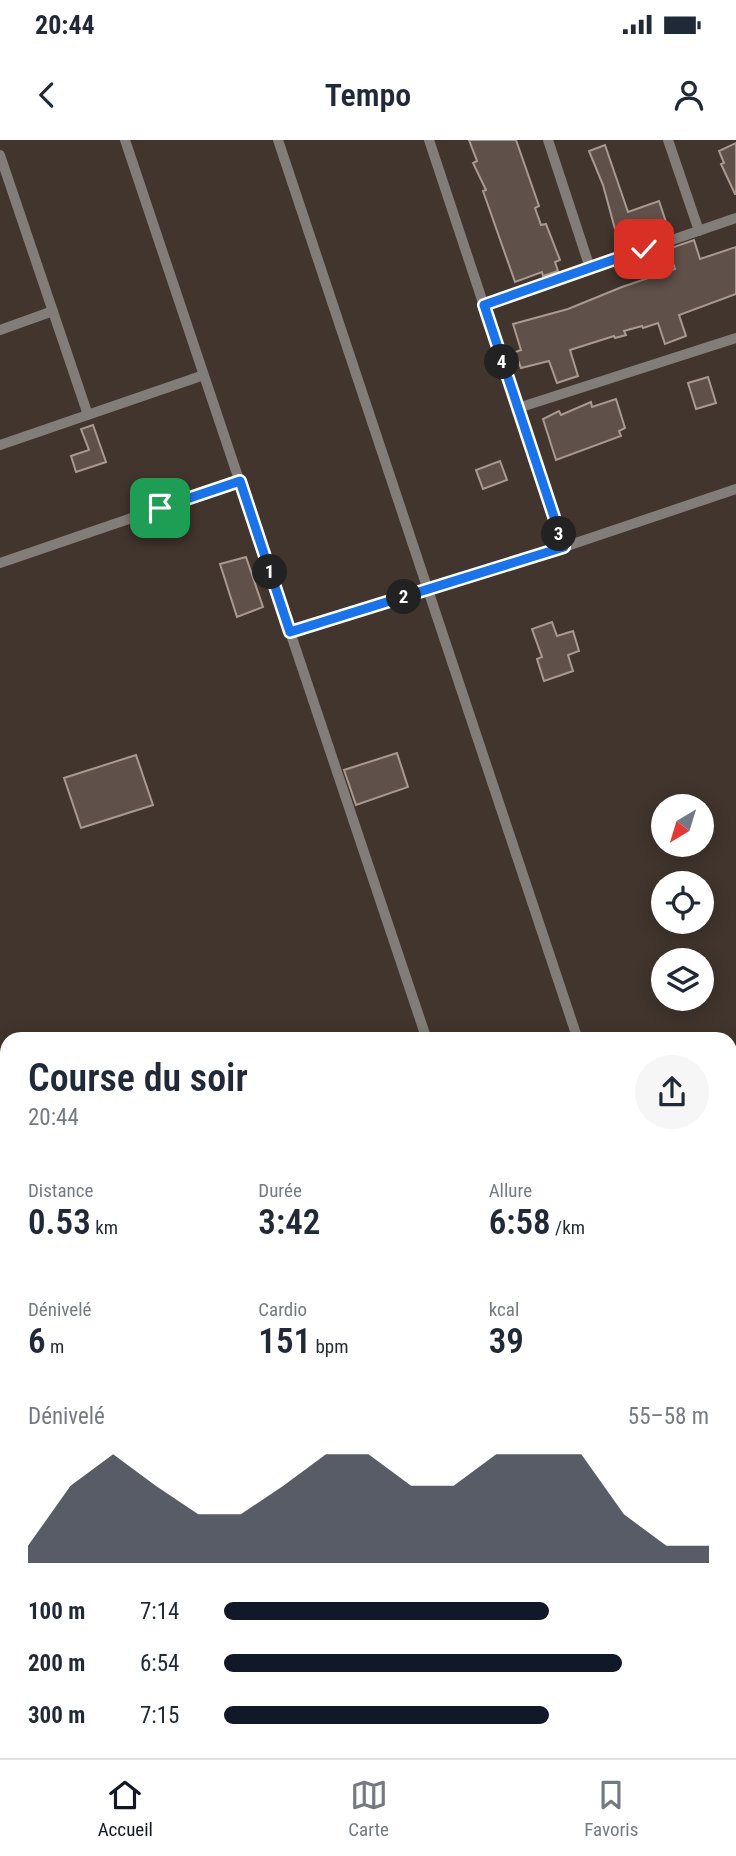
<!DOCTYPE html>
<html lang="fr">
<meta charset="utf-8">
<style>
body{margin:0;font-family:"Roboto Condensed",sans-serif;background:#f6f6f7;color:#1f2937;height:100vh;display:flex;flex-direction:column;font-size:26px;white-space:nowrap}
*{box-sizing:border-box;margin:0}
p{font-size:23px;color:#747a83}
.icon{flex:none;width:38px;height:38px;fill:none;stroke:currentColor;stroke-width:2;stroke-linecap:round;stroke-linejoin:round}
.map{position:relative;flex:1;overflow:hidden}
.details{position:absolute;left:0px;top:892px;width:737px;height:726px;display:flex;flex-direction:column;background:#fff;border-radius:21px 21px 0 0;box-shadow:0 4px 18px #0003}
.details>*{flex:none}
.needle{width:46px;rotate:218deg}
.fabs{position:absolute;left:651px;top:654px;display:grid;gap:14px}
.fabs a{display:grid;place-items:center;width:63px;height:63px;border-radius:50%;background:#fff;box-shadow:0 4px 18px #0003;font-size:35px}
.pin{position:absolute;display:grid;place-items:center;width:60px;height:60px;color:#fff;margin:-30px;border-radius:14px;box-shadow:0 4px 10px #0006}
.km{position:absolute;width:35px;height:35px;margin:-18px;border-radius:50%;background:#222;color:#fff;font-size:19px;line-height:35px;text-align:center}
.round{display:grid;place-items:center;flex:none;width:74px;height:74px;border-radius:37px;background:#f6f6f7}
.summary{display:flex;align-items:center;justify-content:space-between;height:119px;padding:0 28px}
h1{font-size:38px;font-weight:600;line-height:52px}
.figures{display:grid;grid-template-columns:repeat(3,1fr);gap:10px;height:119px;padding:7px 28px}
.figures div{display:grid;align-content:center}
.figures b{font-size:35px;font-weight:600}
.figures small{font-size:19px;font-weight:400}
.figures p{font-size:19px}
.chart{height:196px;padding:14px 28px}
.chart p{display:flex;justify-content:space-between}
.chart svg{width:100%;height:126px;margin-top:7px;fill:#111827;opacity:.7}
ul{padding:0 28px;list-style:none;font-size:23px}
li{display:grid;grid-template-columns:112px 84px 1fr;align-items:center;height:52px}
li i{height:18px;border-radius:9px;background:#111827}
.status{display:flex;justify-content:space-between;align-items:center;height:49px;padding:0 35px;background:#fff;direction:ltr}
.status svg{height:19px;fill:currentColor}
header{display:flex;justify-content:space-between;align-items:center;height:91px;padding:0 28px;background:#fff;font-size:32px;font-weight:600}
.tabs{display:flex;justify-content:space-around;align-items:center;height:98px;border-top:2px solid #e0e1e3;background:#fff;font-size:19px;color:#747a83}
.tabs a{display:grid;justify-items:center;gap:4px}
.tabs .current{color:#111827}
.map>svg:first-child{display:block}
</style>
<div class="status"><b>20:44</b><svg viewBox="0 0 49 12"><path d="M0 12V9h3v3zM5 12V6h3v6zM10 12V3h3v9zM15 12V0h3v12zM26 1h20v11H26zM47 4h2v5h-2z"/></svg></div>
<header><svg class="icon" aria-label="back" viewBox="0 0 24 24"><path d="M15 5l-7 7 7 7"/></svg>Tempo<svg class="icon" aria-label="person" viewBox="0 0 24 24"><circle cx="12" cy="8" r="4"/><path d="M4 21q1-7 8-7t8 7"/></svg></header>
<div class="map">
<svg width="736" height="1618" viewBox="0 0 736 1618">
<rect width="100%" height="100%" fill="#41352d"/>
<path fill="#5f5149" stroke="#a99a90" stroke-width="2" d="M469,0H516L539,66L535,68L541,85L546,84L560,120L555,122L558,131L543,136L542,132L515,142L483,51L486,50L473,23L477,21Z
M736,3V54H735L721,24L724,23L719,11Z
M605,5L628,72L659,61L667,85L643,93L645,101L633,106L630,97L621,100L617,89H615L603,45L589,11Z
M694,100L700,119L736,107V154L679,175L686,196L665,204L658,183L643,188L642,186L624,191L626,195L615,198L614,196L570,210L578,236L557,243L549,221L521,228L515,212L521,210L513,184L568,169L622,147L675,129L668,109Z
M708,237L716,263L696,269L688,243Z
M616,259L625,288L619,291L621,296L556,320L543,279L559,271L561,275L591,262L592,267Z
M93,285L106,322L76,332L71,316L89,310L81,289Z
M500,321L507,340L483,349L476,330Z
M246,417L263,467L237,477L220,424Z
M552,482L557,496L573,491L579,511L568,515L573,531L544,541L537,519L542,517L532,489Z
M397,613L408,647L356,665L344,630Z
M136,615L153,665L81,688L64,638Z"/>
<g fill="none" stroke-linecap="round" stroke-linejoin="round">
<path stroke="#837d79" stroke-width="10" d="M125,0L427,900
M278,0L578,900
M429,0L564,407
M548,0L590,128
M668,0L699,91
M0,15L88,275
M483,165L736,78
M0,190L53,171
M518,268L736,198
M0,305L204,235
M0,423L240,341
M290,492L564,407L736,349
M730,1237L736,1235
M730,1354L736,1373
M666,1612L668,1618"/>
</g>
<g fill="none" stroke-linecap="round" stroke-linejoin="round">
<defs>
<path id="route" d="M160,368L240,341L290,492L564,407L484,165L644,109"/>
</defs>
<use href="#route" stroke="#fff" stroke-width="14"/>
<use href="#route" stroke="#1a73e8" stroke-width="9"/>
</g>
</svg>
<div class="fabs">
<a><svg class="needle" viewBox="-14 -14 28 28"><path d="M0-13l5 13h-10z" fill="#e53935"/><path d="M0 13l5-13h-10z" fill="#747a83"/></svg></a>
<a><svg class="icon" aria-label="locate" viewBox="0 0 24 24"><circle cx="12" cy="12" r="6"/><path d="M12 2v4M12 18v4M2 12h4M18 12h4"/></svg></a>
<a><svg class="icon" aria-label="layers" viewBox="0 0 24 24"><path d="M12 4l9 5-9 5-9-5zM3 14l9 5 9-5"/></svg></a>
</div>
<div class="pin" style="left:160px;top:368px;background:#1e9e55"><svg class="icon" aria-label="arrive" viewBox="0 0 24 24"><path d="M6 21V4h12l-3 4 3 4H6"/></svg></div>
<div class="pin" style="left:644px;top:109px;background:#d93025"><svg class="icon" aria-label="check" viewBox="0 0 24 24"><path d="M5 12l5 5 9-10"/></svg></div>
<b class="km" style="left:270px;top:432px">1</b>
<b class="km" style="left:404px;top:457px">2</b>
<b class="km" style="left:559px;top:394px">3</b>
<b class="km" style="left:502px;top:222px">4</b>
<section class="details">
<div class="summary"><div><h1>Course du soir</h1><p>20:44</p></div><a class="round"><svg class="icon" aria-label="share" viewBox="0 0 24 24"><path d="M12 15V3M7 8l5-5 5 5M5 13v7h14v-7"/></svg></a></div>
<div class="figures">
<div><p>Distance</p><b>0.53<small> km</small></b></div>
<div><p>Durée</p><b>3:42</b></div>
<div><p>Allure</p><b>6:58<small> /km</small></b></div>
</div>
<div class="figures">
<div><p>Dénivelé</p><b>6<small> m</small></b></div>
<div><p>Cardio</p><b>151<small> bpm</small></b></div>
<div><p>kcal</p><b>39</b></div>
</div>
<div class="chart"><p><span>Dénivelé</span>55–58 m</p>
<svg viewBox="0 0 160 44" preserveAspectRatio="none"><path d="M0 44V38L10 17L20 6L30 17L40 27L50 27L60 17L70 6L80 6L90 17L100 17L110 6L120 6L130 6L140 27L150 38L160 38V44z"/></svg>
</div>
<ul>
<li><b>100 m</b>7:14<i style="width:67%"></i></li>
<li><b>200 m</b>6:54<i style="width:82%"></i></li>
<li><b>300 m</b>7:15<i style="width:67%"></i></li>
</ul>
</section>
</div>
<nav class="tabs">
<a class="current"><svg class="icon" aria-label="home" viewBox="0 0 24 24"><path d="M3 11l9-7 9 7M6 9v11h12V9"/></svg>Accueil</a>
<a><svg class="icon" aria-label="map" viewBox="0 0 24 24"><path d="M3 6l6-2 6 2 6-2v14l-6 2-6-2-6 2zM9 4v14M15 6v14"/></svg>Carte</a>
<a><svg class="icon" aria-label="saved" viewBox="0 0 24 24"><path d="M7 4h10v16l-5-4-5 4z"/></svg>Favoris</a>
</nav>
